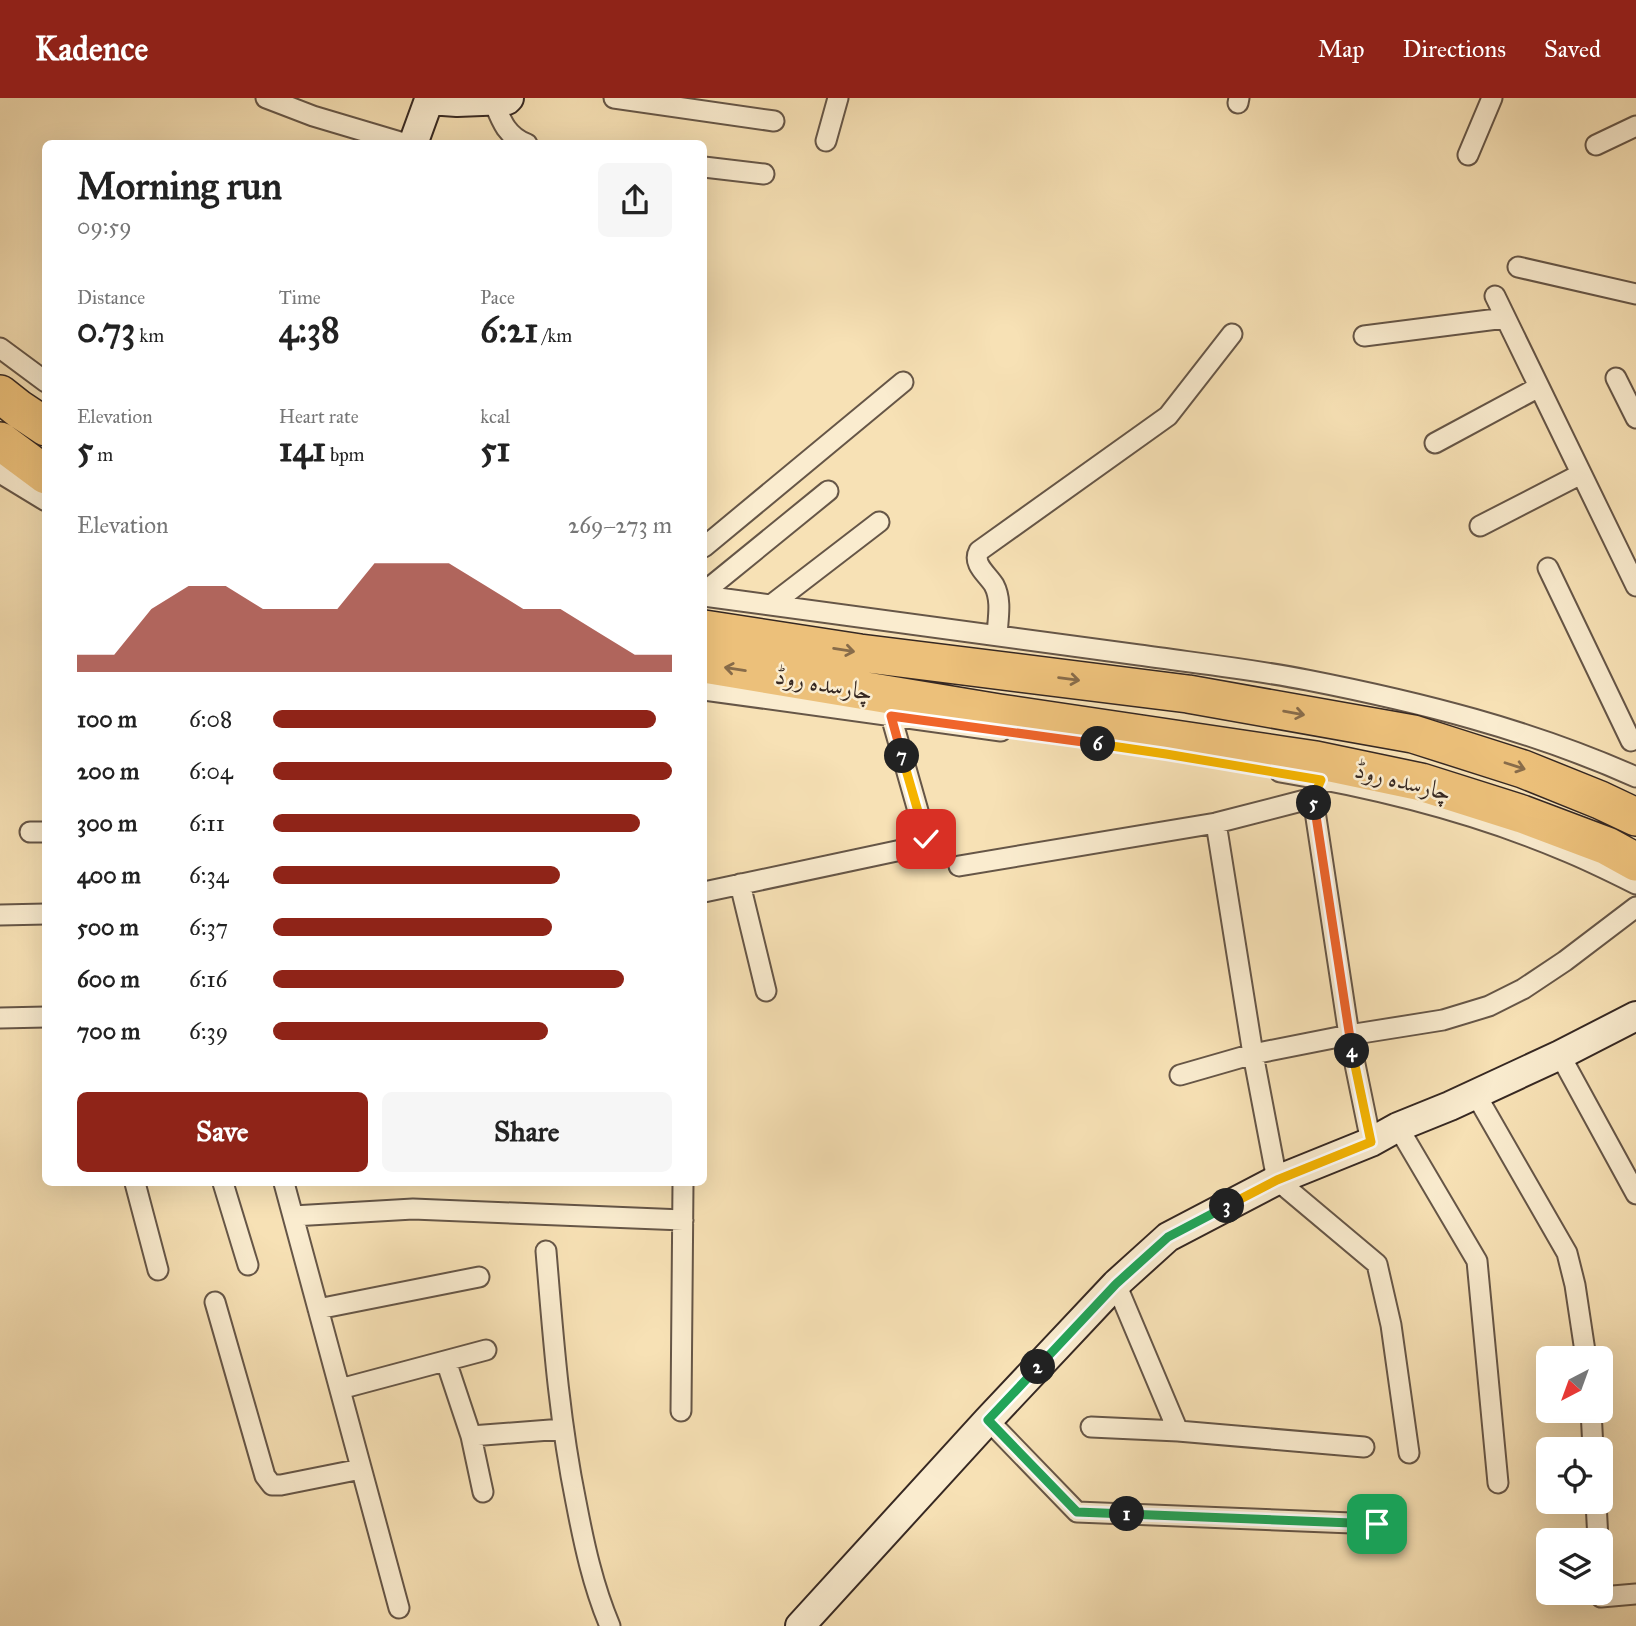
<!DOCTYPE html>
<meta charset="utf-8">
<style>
body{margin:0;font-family:"IM FELL Great Primer",Amiri,serif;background:#f6f6f6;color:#222;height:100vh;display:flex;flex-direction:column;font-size:26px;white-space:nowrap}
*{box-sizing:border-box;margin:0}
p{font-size:23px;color:#767676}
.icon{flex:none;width:38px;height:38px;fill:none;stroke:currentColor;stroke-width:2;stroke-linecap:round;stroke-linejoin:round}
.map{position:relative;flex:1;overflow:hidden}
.drawer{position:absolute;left:42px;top:42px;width:665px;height:1046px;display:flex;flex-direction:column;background:#fff;border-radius:10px;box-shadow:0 7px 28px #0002}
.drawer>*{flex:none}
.needle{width:46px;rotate:221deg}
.fabs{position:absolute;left:1536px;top:1248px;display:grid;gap:14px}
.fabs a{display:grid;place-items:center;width:77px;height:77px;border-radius:10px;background:#fff;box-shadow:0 7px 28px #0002;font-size:35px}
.pin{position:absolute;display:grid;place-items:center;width:60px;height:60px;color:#fff;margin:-30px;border-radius:14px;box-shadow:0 4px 10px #0006}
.km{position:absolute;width:35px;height:35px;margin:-18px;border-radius:50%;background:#222;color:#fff;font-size:19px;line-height:35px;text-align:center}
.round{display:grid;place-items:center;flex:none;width:74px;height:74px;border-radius:10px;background:#f6f6f6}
.head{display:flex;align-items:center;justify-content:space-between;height:119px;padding:0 35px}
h1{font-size:38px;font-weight:800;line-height:52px}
.stats{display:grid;grid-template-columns:repeat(3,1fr);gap:10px;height:119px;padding:7px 35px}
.stats div{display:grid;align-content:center}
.stats b{font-size:35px;font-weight:800}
.stats small{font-size:19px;font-weight:400}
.stats p{font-size:19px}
.chart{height:196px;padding:14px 35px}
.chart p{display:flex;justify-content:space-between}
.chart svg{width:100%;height:126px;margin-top:7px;fill:#8f2418;opacity:.7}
.primary-button{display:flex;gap:14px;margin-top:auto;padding:14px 35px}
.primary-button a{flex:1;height:80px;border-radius:10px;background:#8f2418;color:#fff;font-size:28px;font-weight:800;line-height:80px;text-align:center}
.primary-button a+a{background:#f6f6f6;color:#222}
ul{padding:0 35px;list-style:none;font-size:23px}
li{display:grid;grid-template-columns:112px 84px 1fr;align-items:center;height:52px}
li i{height:18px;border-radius:9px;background:#8f2418}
header{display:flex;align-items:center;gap:42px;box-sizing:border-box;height:98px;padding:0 35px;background:#8f2418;color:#fff}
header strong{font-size:33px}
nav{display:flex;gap:38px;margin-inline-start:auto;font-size:24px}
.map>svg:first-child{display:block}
</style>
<header>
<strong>Kadence</strong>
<nav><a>Map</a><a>Directions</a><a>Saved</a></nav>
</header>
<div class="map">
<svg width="1636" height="1528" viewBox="0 0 1636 1528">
<rect width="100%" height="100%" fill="#f7e1b5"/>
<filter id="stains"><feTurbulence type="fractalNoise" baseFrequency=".00286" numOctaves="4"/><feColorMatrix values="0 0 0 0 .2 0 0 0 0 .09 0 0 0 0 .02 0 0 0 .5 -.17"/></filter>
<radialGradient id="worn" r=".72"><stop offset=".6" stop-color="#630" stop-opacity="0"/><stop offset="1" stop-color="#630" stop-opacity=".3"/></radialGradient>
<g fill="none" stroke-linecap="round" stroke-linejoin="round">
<defs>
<path id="street" d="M266,0L313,18L407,46
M614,0L774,23
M493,2C501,22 506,38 527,46
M1238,5L1239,0
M826,43L838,0
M1596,47L1636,28
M1468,57L1492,0
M704,69L764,76
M1518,169L1636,196
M1495,198L1636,488
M1364,238L1505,220
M0,250L46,284
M1616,280L1636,320
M1435,345L1539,289
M0,375L46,403
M1480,428L1581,376
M704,449L903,284
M1548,470L1631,643
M704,494L828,393
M704,498C849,517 994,536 1139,557C1195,565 1251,571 1307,582C1419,604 1531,632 1636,679
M771,507L879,424
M997,537C998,520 1002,502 994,487C987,476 972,466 979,453L1168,318L1232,236
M704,592L1001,633
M1280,674C1376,690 1473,714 1563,752C1588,762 1612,774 1636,786
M1321,682L1313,700L1349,937L1371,1044
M1216,725L1253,956L1277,1082L1377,1166L1391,1227L1409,1355
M30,734H46
M959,768L1216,725L1313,700
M740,786L766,893
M704,794L906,751L924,746L926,741L891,618
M0,817L46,816
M0,920L46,919
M1560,957L1636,1096
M1180,977L1253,956L1349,937L1443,922L1489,908L1523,891L1565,863L1636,809
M1475,995L1567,1155L1575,1187L1586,1260
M1398,1029L1477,1163L1498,1385
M135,1085L158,1172
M223,1085L248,1167
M284,1085L399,1510
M293,1118L413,1111L683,1122
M546,1153C553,1237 559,1321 576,1404C584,1446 593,1488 610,1528
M1116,1186L1178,1333
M215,1204L265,1378L272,1387H281L361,1371
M318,1211L479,1179
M446,1263L471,1338L483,1394
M340,1291L486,1252
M1591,1312L1593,1351
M681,1313L683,1085
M988,1322L1077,1414L1377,1426
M1091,1329L1178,1333L1364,1349
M471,1338L563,1331
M1596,1404L1598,1442
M1601,1494V1499L1636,1496"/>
<path id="secondary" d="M413,46L429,2L457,4L507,2L509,0
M800,1528L988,1322L1116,1186L1168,1139L1277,1082L1371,1044L1398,1029L1450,1008L1560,957L1636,918"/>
<path id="highway" d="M0,296L19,311L46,329
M0,343L46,377
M704,531L860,555L1188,596L1413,636L1523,671L1600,702L1636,719
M704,566L999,615L1316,662L1421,684L1522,716L1607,748L1636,764"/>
</defs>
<use href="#street" stroke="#665647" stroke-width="23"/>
<use href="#secondary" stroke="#362822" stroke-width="32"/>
<use href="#highway" stroke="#362822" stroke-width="40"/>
<use href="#street" stroke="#faeccf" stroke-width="19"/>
<use href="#secondary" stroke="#faeccf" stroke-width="28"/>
<use href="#highway" stroke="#ecc07a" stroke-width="37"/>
</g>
<defs><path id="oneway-shaft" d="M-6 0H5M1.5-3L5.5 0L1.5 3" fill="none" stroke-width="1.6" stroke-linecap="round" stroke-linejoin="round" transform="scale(1.75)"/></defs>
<g stroke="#886c4a">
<use href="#oneway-shaft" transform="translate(844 552) rotate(9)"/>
<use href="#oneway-shaft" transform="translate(735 571) rotate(-171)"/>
<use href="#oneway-shaft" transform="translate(1069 581) rotate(7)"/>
<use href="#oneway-shaft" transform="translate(1294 615) rotate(10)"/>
<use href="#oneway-shaft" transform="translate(1515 668) rotate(18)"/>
</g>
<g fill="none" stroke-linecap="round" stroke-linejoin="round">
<defs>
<path id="split-1" d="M1127,1416L1377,1426"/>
<path id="split-2" d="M1038,1269L988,1322L1077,1414L1127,1416"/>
<path id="split-3" d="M1038,1269L1116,1186L1168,1139L1227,1108"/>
<path id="split-4" d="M1227,1108L1277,1082L1371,1044L1352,953"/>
<path id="split-5" d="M1314,705L1352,953"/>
<path id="split-6" d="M1098,646L1166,656L1321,682L1313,700L1314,705"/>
<path id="split-7" d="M902,658L891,618L1098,646"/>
<path id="split-8" d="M902,658L926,741"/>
</defs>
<use href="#split-1" stroke="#fff" stroke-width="14"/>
<use href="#split-2" stroke="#fff" stroke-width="14"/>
<use href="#split-3" stroke="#fff" stroke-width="14"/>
<use href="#split-4" stroke="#fff" stroke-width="14"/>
<use href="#split-5" stroke="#fff" stroke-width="14"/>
<use href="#split-6" stroke="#fff" stroke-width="14"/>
<use href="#split-7" stroke="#fff" stroke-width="14"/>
<use href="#split-8" stroke="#fff" stroke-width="14"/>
<use href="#split-1" stroke="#22a559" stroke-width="9"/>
<use href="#split-2" stroke="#22a559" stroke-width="9"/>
<use href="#split-3" stroke="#22a559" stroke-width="9"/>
<use href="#split-4" stroke="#f5b400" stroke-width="9"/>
<use href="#split-5" stroke="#f0652b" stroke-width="9"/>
<use href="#split-6" stroke="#f5b400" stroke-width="9"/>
<use href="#split-7" stroke="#f0652b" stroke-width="9"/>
<use href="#split-8" stroke="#f5b400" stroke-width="9"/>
</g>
<g text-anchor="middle" stroke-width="5" stroke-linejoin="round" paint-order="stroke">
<g font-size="24" fill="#362822" stroke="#faeccf">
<text transform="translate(824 586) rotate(10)" y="8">چارسدہ روڈ</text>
<text transform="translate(1403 683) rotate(14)" y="8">چارسدہ روڈ</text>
</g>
</g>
<rect width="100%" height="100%" filter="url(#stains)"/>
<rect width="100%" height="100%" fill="url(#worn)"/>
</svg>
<div class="fabs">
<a><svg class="needle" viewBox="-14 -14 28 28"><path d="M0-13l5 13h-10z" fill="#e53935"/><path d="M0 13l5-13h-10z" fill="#767676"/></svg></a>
<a><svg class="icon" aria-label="locate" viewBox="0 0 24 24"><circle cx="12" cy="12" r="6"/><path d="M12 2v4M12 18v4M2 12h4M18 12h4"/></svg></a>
<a><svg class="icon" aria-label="layers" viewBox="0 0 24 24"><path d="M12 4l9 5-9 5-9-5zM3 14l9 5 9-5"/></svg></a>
</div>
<div class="pin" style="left:1377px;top:1426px;background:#1e9e55"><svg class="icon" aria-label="arrive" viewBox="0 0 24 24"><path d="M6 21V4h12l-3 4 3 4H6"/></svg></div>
<div class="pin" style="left:926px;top:741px;background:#d93025"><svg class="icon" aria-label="check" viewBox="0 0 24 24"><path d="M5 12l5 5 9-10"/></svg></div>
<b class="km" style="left:1127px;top:1416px">1</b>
<b class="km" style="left:1038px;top:1269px">2</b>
<b class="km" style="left:1227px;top:1108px">3</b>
<b class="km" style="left:1352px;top:953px">4</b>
<b class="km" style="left:1314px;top:705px">5</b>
<b class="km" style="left:1098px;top:646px">6</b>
<b class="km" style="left:902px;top:658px">7</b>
<section class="drawer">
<div class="head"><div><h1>Morning run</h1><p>09:59</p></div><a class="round"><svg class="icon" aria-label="share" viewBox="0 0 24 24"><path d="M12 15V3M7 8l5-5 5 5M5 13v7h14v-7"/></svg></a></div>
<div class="stats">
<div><p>Distance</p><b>0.73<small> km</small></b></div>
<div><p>Time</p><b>4:38</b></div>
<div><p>Pace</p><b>6:21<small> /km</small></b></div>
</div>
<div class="stats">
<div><p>Elevation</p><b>5<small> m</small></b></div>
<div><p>Heart rate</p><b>141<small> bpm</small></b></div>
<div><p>kcal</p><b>51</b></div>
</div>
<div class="chart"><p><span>Elevation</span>269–273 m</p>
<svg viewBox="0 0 160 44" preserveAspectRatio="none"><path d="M0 44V38L10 38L20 22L30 14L40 14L50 22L60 22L70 22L80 6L90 6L100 6L110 14L120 22L130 22L140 30L150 38L160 38V44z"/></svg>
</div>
<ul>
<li><b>100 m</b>6:08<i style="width:96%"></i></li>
<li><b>200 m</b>6:04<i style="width:100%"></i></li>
<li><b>300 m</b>6:11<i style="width:92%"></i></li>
<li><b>400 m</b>6:34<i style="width:72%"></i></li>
<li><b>500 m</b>6:37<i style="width:70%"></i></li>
<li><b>600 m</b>6:16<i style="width:88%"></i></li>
<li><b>700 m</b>6:39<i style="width:69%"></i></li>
</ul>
<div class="primary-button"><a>Save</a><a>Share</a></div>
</section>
</div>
